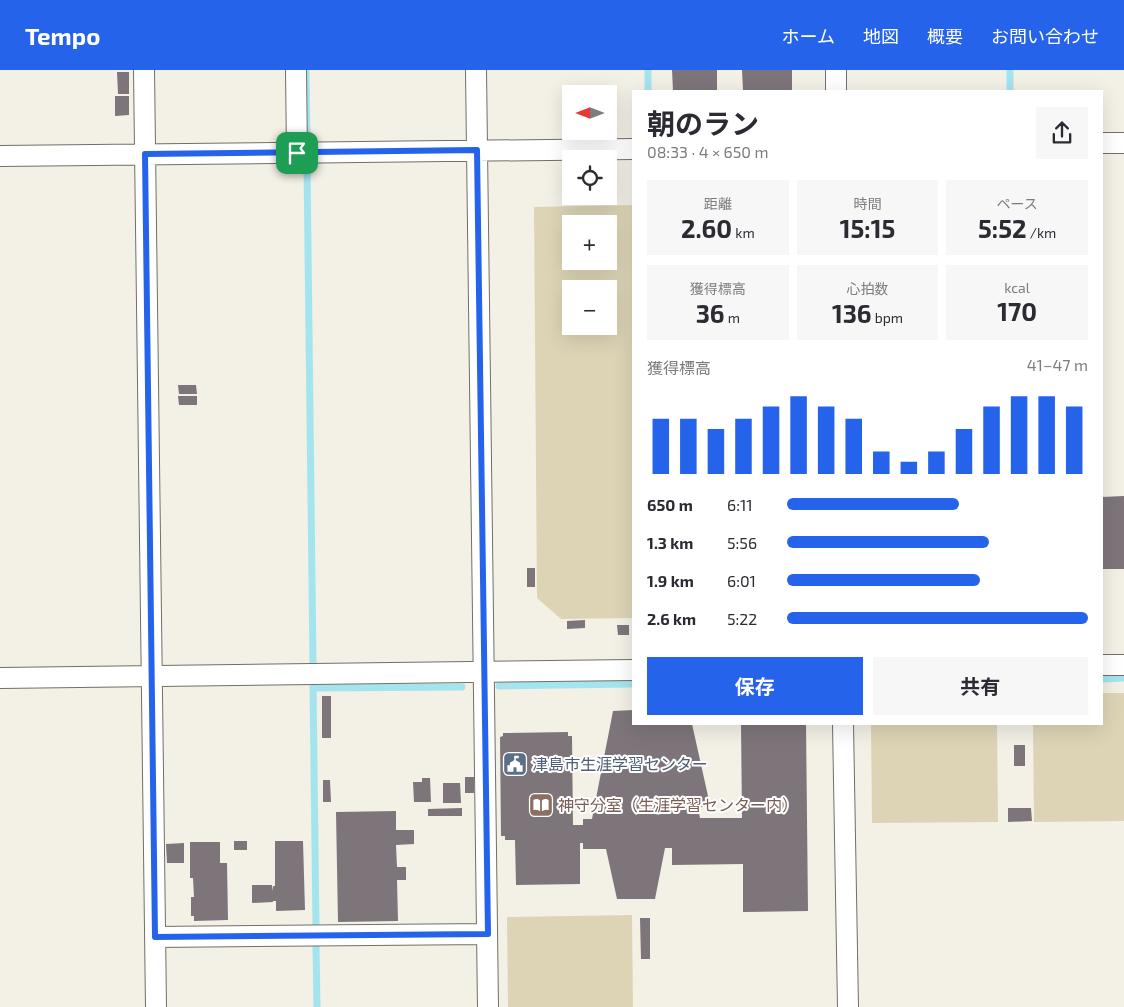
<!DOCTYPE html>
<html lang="ja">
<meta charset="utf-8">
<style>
body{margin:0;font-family:"Exo 2","Noto Sans JP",sans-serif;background:#f7f7f7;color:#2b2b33;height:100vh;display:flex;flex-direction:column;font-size:19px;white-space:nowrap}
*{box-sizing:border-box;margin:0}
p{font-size:16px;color:#7c7c81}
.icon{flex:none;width:28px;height:28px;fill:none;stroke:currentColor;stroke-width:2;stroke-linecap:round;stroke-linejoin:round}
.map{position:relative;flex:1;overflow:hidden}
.sheet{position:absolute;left:632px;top:20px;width:471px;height:635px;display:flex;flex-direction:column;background:#fff;border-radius:0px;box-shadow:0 5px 20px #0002}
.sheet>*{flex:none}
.needle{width:32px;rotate:270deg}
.controls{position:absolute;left:562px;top:15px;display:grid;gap:10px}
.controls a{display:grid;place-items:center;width:55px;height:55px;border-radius:0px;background:#fff;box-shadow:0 5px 20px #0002;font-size:25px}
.pin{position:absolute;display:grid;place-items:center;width:42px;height:42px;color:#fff;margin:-21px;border-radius:10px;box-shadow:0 2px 8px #0006}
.round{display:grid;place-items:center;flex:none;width:52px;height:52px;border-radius:0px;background:#f7f7f7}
.summary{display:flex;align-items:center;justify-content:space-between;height:85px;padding:0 15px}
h1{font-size:28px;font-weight:700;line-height:38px}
.metrics{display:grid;grid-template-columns:repeat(3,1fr);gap:8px;height:85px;padding:5px 15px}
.metrics div{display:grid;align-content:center;border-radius:0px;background:#f7f7f7;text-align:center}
.metrics b{font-size:25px;font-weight:700}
.metrics small{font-size:14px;font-weight:400}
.metrics p{font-size:14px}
.chart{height:140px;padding:10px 15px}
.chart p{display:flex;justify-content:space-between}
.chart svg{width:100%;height:90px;margin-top:5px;stroke:#2563eb;stroke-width:6}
.button{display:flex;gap:10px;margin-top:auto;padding:10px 15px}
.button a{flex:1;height:58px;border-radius:0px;background:#2563eb;color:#fff;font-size:20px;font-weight:700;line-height:58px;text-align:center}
.button a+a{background:#f7f7f7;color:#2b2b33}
ul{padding:0 15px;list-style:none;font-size:16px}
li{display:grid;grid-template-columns:80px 60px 1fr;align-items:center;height:38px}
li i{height:12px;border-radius:6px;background:#2563eb}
header{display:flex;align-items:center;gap:30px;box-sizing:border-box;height:70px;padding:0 25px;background:#2563eb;color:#fff}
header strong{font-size:24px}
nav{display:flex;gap:28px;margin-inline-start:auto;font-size:18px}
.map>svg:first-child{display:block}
</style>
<header>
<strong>Tempo</strong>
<nav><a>ホーム</a><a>地図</a><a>概要</a><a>お問い合わせ</a></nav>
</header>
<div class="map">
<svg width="1124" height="937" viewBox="0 0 1124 937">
<rect width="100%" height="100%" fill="#f3f0e6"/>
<path fill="#ddd4b6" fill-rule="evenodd" d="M634,135V548L561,549L537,528L534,137ZM571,154H609V191H571ZM571,219H609V256H571Z
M1103,623H1124V751L1034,752L1033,654H1102Z
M871,654H997L998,752L872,753Z
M632,845L633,937H508L507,847Z"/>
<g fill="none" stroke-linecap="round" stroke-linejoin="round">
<path stroke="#a4e4ef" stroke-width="7" d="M306,0L307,68
M648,0V21
M1010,0V21
M307,96L313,594
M1102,609L1124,608
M313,614L316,857
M499,616L634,614
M313,618L462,617
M316,875L317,937"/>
</g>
<path fill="#7e757b" d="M672,0H717V21H673Z
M742,0H792V21H743Z
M117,2H129V24H118Z
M115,26H129V45L115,46Z
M178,315H196L197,324H179Z
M178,326H197V335H179Z
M1124,426V499H1102V427Z
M527,498H535V517H527Z
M585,550V558L567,559V551Z
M617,555H629V565H618Z
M322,626H331V668H322Z
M634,640V654H692L710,735L698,738L700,748H742L741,654H806L808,841L743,842V794L672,795V778H665L655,829H617L606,779H583V773H580V814L516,815L515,770H505V766H501L500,667L503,666V663L568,662V666H572L573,755H583V749H592L613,641Z
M1014,675H1025V696H1014Z
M465,707H474V723H465Z
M422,708H430L431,732H414L413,712H422Z
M323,710H330L331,732H323Z
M443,713H460L461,733H443Z
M462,738V746H428V739Z
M1008,738H1031L1032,751L1008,752Z
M396,741V760H414V774L396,775L397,797H406V810H397L398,851L338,852L336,742Z
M234,771H247V780H234Z
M275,771H303L305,840L276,841V831H273V832L252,833V815H272V821L273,816H275Z
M190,772H220V793H227L228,850L194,851V846H191V827H194L193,808H190Z
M184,773V793H167L166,774Z
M640,848H650V889H641Z"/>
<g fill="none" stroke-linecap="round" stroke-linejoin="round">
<defs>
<path id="minor" d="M144,0L156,937
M296,0L297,83
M476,0L488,937
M836,0V21
M1102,73H1124
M0,86L634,79
M1102,595H1124
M0,608L634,600
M843,654L848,937
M155,867L487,864"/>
</defs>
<use href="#minor" stroke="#716f66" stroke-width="22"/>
<use href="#minor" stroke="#fff" stroke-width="20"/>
</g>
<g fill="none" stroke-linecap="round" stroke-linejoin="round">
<defs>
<path id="route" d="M477,80L488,864L155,867L145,84Z"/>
</defs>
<use href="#route" stroke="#fff" stroke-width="10"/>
<use href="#route" stroke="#2563eb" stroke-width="6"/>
</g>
<defs>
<symbol id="civic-square" viewBox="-11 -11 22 22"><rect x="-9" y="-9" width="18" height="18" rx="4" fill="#5c6f8a" stroke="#fff"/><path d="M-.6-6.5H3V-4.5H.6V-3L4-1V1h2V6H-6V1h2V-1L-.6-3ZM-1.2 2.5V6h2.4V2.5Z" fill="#fff"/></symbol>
<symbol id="library-square" viewBox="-11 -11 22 22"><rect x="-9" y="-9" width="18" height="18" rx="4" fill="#8d6e63" stroke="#fff"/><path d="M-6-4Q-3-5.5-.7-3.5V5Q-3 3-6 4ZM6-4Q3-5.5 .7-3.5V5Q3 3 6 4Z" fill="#fff"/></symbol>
</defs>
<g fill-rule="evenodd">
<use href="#civic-square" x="501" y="680" width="28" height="28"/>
<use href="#library-square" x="527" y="721" width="28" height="28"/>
</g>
<g text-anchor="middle" stroke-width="4" stroke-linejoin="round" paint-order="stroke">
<g font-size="16" fill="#4e5e75" stroke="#fff" text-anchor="start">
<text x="532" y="700">津島市生涯学習センター</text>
</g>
<g font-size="16" fill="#785e54" stroke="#fff" text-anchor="start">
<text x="558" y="741">神守分室（生涯学習センター内）</text>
</g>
</g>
</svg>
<div class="controls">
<a><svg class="needle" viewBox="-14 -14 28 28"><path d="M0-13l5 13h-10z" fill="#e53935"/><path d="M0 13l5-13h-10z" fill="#7c7c81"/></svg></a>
<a><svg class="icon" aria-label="locate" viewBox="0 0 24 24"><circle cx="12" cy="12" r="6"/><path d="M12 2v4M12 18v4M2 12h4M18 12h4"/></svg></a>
<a>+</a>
<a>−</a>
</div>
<div class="pin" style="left:297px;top:83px;background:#1e9e55"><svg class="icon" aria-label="arrive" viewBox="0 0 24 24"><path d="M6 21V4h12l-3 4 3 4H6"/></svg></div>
<section class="sheet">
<div class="summary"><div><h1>朝のラン</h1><p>08:33 · 4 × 650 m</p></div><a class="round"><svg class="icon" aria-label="share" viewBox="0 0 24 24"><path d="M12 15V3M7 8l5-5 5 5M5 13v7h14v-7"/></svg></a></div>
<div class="metrics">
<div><p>距離</p><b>2.60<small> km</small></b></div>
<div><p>時間</p><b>15:15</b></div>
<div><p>ペース</p><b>5:52<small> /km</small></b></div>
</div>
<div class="metrics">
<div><p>獲得標高</p><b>36<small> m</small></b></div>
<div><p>心拍数</p><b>136<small> bpm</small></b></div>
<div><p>kcal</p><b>170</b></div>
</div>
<div class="chart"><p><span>獲得標高</span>41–47 m</p>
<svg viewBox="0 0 160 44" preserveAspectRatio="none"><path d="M5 44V17M15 44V17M25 44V22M35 44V17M45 44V11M55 44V6M65 44V11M75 44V17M85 44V33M95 44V38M105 44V33M115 44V22M125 44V11M135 44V6M145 44V6M155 44V11"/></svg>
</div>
<ul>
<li><b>650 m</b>6:11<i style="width:57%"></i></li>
<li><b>1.3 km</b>5:56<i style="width:67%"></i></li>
<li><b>1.9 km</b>6:01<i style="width:64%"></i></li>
<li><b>2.6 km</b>5:22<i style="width:100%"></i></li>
</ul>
<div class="button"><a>保存</a><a>共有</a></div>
</section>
</div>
